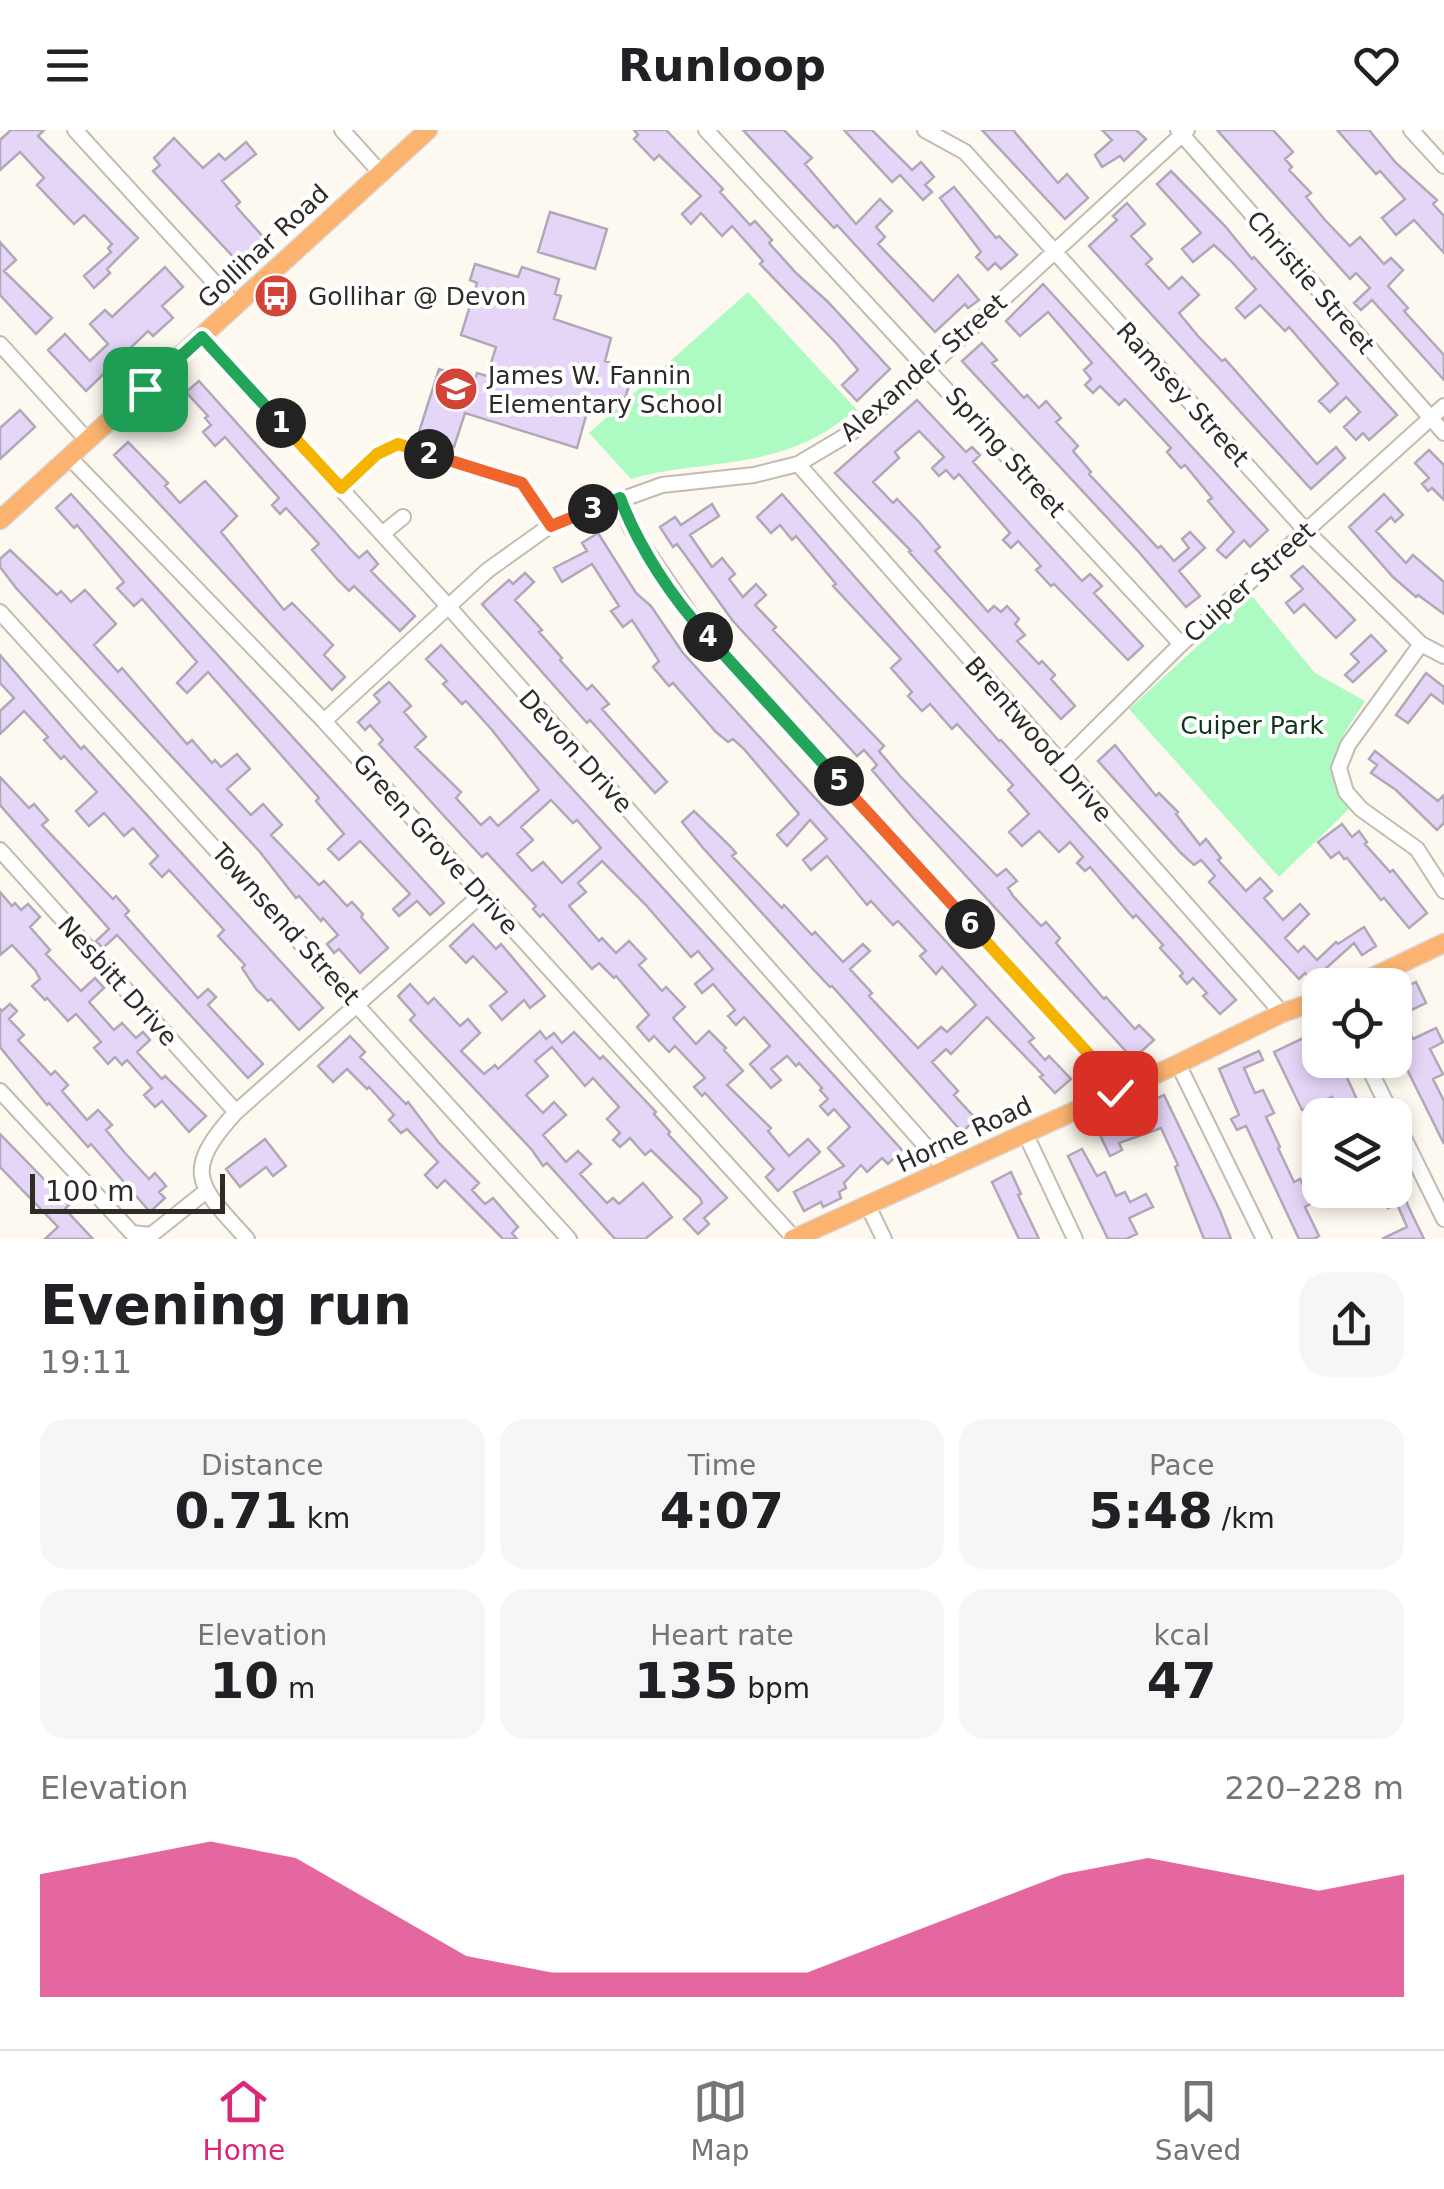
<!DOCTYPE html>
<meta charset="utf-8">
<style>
body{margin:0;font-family:"DejaVu Sans",sans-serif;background:#f6f6f6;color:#202124;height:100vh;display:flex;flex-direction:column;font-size:38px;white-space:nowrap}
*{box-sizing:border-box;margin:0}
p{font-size:32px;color:#757577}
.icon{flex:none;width:55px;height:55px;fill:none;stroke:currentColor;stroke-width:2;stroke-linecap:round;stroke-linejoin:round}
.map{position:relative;height:1109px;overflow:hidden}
.details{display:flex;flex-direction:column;background:#fff;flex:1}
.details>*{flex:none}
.buttons{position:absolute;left:1302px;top:838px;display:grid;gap:20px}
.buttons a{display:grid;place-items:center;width:110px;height:110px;border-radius:20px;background:#fff;box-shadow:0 5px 15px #0003;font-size:50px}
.scale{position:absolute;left:30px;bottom:25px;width:195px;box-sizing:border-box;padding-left:10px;border:5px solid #2f2c27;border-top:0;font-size:28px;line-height:35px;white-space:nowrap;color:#2f2c27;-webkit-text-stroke:8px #fff;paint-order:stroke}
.pin{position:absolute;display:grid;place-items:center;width:85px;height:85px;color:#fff;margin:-42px;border-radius:20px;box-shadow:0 5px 15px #0006}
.km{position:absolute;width:50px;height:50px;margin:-25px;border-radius:50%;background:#222;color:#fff;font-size:28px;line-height:50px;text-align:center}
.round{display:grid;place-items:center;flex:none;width:105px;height:105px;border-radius:30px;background:#f6f6f6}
.head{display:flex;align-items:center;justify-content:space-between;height:170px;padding:0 40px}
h1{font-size:55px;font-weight:700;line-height:75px}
.figures{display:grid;grid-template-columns:repeat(3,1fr);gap:15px;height:170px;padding:10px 40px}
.figures div{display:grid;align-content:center;border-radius:25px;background:#f6f6f6;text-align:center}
.figures b{font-size:50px;font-weight:700}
.figures small{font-size:28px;font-weight:400}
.figures p{font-size:28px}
.chart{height:280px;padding:20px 40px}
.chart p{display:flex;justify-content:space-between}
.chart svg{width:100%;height:180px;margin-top:10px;fill:#db2777;opacity:.7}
header{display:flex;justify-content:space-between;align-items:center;height:130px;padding:0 40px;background:#fff;font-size:45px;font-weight:700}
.dock{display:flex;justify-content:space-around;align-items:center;height:140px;border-top:2px solid #e0e0e0;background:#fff;font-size:28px;color:#757577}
.dock a{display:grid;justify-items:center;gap:5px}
.dock .active{color:#db2777}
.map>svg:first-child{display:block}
</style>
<header><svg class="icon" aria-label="menu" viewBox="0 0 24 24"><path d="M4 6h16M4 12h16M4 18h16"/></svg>Runloop<svg class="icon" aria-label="heart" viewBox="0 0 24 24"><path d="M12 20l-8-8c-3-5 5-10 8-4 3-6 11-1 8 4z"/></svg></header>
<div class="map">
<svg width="1444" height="1109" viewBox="0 0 1444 1109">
<rect width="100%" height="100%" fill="#fef9f0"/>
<path fill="#aefac3" d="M748,162L857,280C832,299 806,315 775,323C728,337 678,335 631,349L589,303Z
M1252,466L1315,543L1365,571C1336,617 1322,627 1351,677L1279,747L1129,579Z"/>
<path fill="#e5d6f7" stroke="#afa9b7" stroke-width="2.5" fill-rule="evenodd" d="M11,0H44L38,6L138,108L107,139L110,143L94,158L84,146L111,122L108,118L112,114L84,85L74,94L37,55L44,48L20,22L0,40V10Z
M634,0H666L723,59L720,62L750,95L755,91L772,110L769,113L797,144L827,171L890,239L857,271L842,255L858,240L836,213L760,134L763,131L732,96L722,106L701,83L691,94L682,84L701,66L659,25L654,30L634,9L638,5Z
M743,0H784L812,28L805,34L856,94L880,69L892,81L876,97L885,107L878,114L933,171L958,145L979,170L968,178L965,174L935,202L837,95L834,98Z
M844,0H872L912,40L921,32L934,47L925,55L932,62L923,70L900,45L892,52Z
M982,0H1013L1058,53L1067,44L1088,68L1065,89Z
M1102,0H1136L1146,9L1124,31L1120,26L1102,37L1095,25L1112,10Z
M1217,0H1273L1293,22L1285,29L1292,37L1289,40L1311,63L1306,67L1325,90L1350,116L1360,107L1384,134L1391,128L1403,140L1388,156L1408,178L1404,181L1444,225V250L1372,170L1361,180L1354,173L1370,158L1356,143L1350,149Z
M1337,0H1369L1396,33L1437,70L1433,74L1444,86V123L1414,90L1396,105L1382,88L1405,69L1380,41L1376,44Z
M174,8L203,38L219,24L225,30L246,12L256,24L222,51L240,72L236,76L240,81L265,109L239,133L153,41L160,35L154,28Z
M1171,41L1225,96L1252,129L1254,127L1397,285L1369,310L1363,303L1356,310L1344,297L1360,282L1346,267L1330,282L1319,271L1338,254L1289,197L1285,201L1260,175L1245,188L1236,178L1256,159L1232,132L1214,115L1193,132L1182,119L1201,103L1157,54Z
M954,57L996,108L999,106L1017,125L1001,139L995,133L988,140L976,127L981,122L940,68Z
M1127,73L1145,94L1131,106L1152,129L1146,134L1169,159L1182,147L1199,165L1179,183L1198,206L1222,231L1225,229L1317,334L1336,317L1345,328L1311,359L1089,116L1117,90L1113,86Z
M550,82L607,99L595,139L538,122Z
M0,112L16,130L4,141L52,188L36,204L0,165Z
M475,134L518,147L522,137L559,149L555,164L561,166L554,189L611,208L605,231L634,241L624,271L611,267L609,274L591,268L577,318L465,283L454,317L418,305L439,239L475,250L477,243L487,246L496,217L461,205L477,153L470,150Z
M165,137L183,157L162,176L173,188L153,206L148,201L86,261L48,220L65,204L90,231L108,214L90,194L105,180L112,187Z
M1043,154L1268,400L1250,417L1244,410L1226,428L1217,420L1234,402L1208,371L1212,368L1185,335L1181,338L1167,322L1171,318L1125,269L1119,275L1100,256L1093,263L1085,255L1091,249L1084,240L1092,233L1048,182L1020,206L1006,191Z
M982,213L997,230L992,233L1024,268L1027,265L1039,278L1046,271L1061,288L1056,292L1078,316L1073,321L1091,342L1089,344L1158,418L1161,416L1174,431L1189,418L1182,409L1190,402L1205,418L1179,441L1200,466L1186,477L1138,421L962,231Z
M199,251L353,422L359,428L367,421L378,434L371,441L415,486L400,501L354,456L349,461L337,449L312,420L319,414L286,378L280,384L272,375L279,368L225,307L215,316L203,302L211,295L205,288L208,286L186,262Z
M917,270L966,322L972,317L980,325L973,332L1082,451L1090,444L1102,456L1094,463L1143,516L1128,530L1054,454L1051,456L1036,440L1041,436L1018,411L1011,418L1003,410L1010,403L959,344L954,349L946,340L939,346L932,338L944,327L919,301L895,322L899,328L873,352L893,373L897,369L919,392L940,417L935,421L988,482L994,476L1001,482L1007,476L1019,489L1015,494L1025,505L1017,511L1039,534L1042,531L1055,545L1051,549L1075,576L1061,589L909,422L911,421L835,343Z
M20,280L35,297L0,329V298Z
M128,312L168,353L165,356L180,373L205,351L237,386L221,402L284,480L292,473L333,515L324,525L345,547L332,560L114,325Z
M1429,320L1444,335V370L1432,358L1428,361L1422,354L1429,348L1415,333Z
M71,364L444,773L430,785L417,771L399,786L393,779L410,764L360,711L339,730L328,719L344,704L316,671L319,668L208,542L187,563L177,553L197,532L142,469L134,476L117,458L124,452L77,395L74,398L56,378Z
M782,364L999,611L1001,610L1236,870L1220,884L1203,866L1207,863L1193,848L1187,854L1180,846L1183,843L1160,818L1163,815L1136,785L1133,788L1090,737L1085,741L1077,733L1083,727L1070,712L1059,722L1039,701L1022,716L1009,702L1029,684L1008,660L1013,655L957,594L952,599L930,574L922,581L908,566L912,562L891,538L901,529L833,456L836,454L796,406L792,410L780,395L771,403L757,387Z
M1384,364L1403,385L1395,392L1391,387L1376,401L1406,433L1413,425L1444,452V484L1418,465L1416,467L1393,447L1349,397Z
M712,374L719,386L690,405L712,437L722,428L735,444L729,449L743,467L756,454L766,465L755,475L776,497L773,500L884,616L879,621L900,646L997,746L1006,739L1017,751L1008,758L1013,766L1041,796L1046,792L1060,808L1056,813L1104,869L1106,867L1135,899L1139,895L1154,910L1133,929L914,689L872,640L877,635L864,620L857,626L733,491L677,414L673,417L660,397L675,387L681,395Z
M598,403L636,463L651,476L683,523L1034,908L1029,912L1045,930L1049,926L1071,949L1055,963L1040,947L1043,945L987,887L951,924L946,919L932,932L958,961L954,965L976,989L962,1002L832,856L830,857L812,838L703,718L682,692L694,681L730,716L736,723L732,726L782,778L784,775L812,805L815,802L843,832L863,814L870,821L850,839L872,863L869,866L918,918L941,897L947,902L976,875L942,837L936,844L920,826L926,821L898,791L893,795L871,771L867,775L827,726L811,740L803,730L827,709L810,690L787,716L777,705L799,684L744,619L733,609L728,612L716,602L673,553L669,556L653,537L659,531L632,490L623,497L611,481L619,476L592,434L562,452L554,438L587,421L582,413Z
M10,420L57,465L61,461L71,472L85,460L116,494L94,515L118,542L122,538L187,614L192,610L212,633L215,630L221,637L237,624L250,639L227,659L251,685L263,674L282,695L271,705L319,755L324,751L347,776L352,772L363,784L361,787L388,818L360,843L339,819L334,823L327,814L338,805L323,788L321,791L299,766L296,768L260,722L16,458L0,437V429Z
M1303,436L1355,490L1336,508L1304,474L1294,483L1286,473L1303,459L1291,446Z
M525,443L534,452L515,470L542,500L539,502L562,528L560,530L587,560L592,555L609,574L602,579L667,652L655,663L590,590L587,593L482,474L509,450L513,454Z
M1371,505L1386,521L1353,552L1345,545L1359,532L1351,524Z
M441,515L902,1020L888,1034L882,1028L867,1042L861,1035L844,1053L846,1058L839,1062L841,1068L823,1077L821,1072L804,1081L794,1062L844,1036L828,1018L850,997L834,979L828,985L820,976L828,969L820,960L822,958L799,933L796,936L787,926L771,939L781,950L771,958L750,934L770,916L744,887L736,895L728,886L735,880L713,854L702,863L695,854L713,839L698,821L691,827L645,774L602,731L578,753L586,762L569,776L599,811L602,808L616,823L629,811L646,829L639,835L662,861L666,857L685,877L673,888L696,914L709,901L726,918L724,920L743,941L727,955L771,998L768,1001L789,1026L808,1009L820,1022L778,1061L766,1047L774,1039L705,963L702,966L694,957L705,948L675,916L669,922L654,906L649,911L637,897L649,885L616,846L614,848L599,833L592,839L543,784L540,787L533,779L536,776L487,723L482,727L444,686L379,614L383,610L370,595L365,600L358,592L380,572L374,565L389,552L411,576L404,582L426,607L415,617L461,662L456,668L481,695L490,687L498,696L539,660L492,600L466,571L462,574L443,554L447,551L426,529ZM551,670L573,693L577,690L601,718L562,753L543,732L532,741L517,724L533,710L521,697Z
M0,525L81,619L84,616L323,878L299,900L271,869L268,871L256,859L242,838L245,835L218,806L224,800L169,740L162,747L150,734L158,726L133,698L124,706L104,683L89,696L76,681L97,662L64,626L61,629L44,610L48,607L24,581L0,604V581L14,568L0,553Z
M1426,543L1444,557V574L1431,564L1408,593L1396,585Z
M1115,615L1156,666L1159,663L1178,682L1176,684L1200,715L1206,709L1221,728L1218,730L1246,761L1260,748L1272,761L1264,768L1283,790L1300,774L1309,784L1285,808L1298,822L1304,816L1317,830L1336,812L1338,814L1364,797L1376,816L1362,825L1354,813L1312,851L1305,843L1299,849L1209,752L1215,746L1201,730L1194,735L1181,723L1098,631Z
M1375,621L1438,671L1444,665V693L1437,700L1396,660L1371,643L1377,635L1369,629Z
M0,647L29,678L34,674L48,690L42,695L113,769L116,766L129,781L125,785L198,868L208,859L216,867L208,875L263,934L248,948L117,805L103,818L96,811L109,799L0,675Z
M1342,694L1352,707L1359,701L1367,712L1365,714L1390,742L1393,740L1427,783L1409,798L1384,768L1381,770L1347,728L1344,729L1339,722L1331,728L1318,712Z
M0,762L12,776L15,773L21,780L28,774L40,787L30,797L50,820L46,824L81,861L95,848L104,858L89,872L114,900L122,893L136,908L143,902L150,910L137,922L162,949L165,946L206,986L189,1002L162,971L155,977L144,965L152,958L127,930L122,935L115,927L108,934L94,918L101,912L76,884L68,891L47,868L45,870L32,856L40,849L35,840L12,815L0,825Z
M473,794L496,819L501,814L545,866L530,878L524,870L502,890L490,876L507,862L473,826L466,833L450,816Z
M1416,852L1426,873L1401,885L1413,909L1436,898L1443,912L1430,919L1443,944L1433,949L1444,971V1014L1395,915V862Z
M410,854L428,874L434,868L460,896L468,889L480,903L461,921L484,944L495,935L498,939L540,901L546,909L554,903L562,913L574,902L600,929L603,926L656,982L654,984L670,1002L668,1004L727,1068L704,1088L709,1094L698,1104L684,1089L702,1073L700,1068L651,1020L645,1025L630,1008L620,1017L613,1010L620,1003L607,989L619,977L593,948L585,956L552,917L535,931L548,946L526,965L543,983L554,972L566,985L543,1005L566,1032L578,1021L591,1034L580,1044L607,1073L613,1068L619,1074L643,1053L672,1087L645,1109H615L547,1033L543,1036L532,1020L410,890L415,885L398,866Z
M10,874L17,881L9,889L24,905L18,910L51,945L55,941L68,955L62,961L87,990L98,980L112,995L106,1000L125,1023L149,1049L155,1043L166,1056L159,1062L165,1068L150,1082L91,1014L88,1017L49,973L47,975L0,917V879L2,881Z
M1320,900V930H1339L1364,985H1340L1332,967L1302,980L1274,922Z
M350,906L365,922L360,927L406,974L408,972L439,1013L479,1053L472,1060L485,1074L493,1068L518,1097L512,1103L517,1109H503L445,1050L437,1058L425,1045L438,1032L407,999L401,1003L389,990L394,985L369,957L367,959L347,939L333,952L318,936Z
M1259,921L1263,930L1244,938L1255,963L1263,960L1274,983L1266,987L1280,1017L1278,1018L1294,1052L1300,1049L1312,1073L1305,1077L1319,1106L1313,1109H1299L1246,996L1237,1000L1231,989L1239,985L1219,939Z
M1164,965L1220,1081L1231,1109H1204L1175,1037L1178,1035L1161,998L1119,1013L1122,1020L1110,1026L1100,1005L1140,986L1136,978Z
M0,1004L69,1075L65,1079L93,1109H45L58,1097L0,1037Z
M265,1009L286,1036L273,1046L266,1037L240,1057L226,1039Z
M1082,1019L1097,1046L1105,1042L1116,1066L1125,1062L1130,1072L1146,1064L1153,1077L1129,1088L1137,1104L1126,1109H1108L1068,1026Z
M1011,1042L1021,1064L1018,1065L1039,1109H1019L992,1052Z
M1399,1055L1409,1078L1424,1109H1382L1407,1097L1397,1074L1388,1078L1381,1063L1395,1060Z"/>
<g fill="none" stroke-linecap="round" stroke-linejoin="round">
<defs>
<path id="minor" d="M75,0L235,175
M342,0L380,42
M706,0L1181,514
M925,0L965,22L1306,401L1421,514L1444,526
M1178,0L1444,303
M1411,0L1444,36
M202,207L448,476L946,1039
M0,214L88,311
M70,328L324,591L794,1108
M798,334L1282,883
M341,359L377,324L398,314L523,353L551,395
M619,368L631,398L699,497L1097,933L1115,963
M382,404L403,387
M0,482L569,1109
M1421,514L1348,615L1339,638L1346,662L1361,679L1417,719L1444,761
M324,591L488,440L551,395L662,355L754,345L798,334L852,302L928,238L1187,0
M1060,634L1181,514L1444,276
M0,720L236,982
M1365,930L1392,985
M1178,934L1264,1109
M0,961L132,1103L151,1105L205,1062
M1395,990L1444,1089
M1025,1003L1075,1109
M868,1076L884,1109
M247,1109C199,1056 180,1043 236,982L482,764"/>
<path id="major" d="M0,390L428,0
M1356,855L1444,813
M793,1109L1178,934L1282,883L1320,870"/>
</defs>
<use href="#minor" stroke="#c3bbae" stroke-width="18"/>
<use href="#major" stroke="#dad9d8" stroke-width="21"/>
<use href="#minor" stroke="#fff" stroke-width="14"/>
<use href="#major" stroke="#fcb36f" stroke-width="18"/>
</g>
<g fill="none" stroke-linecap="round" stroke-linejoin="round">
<defs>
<path id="split-1" d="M145,259L202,207L281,293"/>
<path id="split-2" d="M281,293L341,358L377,324L398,314L429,324"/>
<path id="split-3" d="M429,324L522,353L551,396L593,379"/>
<path id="split-4" d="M593,379L620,368C639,418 672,468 708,507"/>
<path id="split-5" d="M708,507L839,651"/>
<path id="split-6" d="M839,651L970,794"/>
<path id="split-7" d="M970,794L1097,933L1115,963"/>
</defs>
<use href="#split-1" stroke="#fff" stroke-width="20"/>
<use href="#split-2" stroke="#fff" stroke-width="20"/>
<use href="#split-3" stroke="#fff" stroke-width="20"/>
<use href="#split-4" stroke="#fff" stroke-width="20"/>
<use href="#split-5" stroke="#fff" stroke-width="20"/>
<use href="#split-6" stroke="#fff" stroke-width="20"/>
<use href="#split-7" stroke="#fff" stroke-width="20"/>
<use href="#split-1" stroke="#22a559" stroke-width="12"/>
<use href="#split-2" stroke="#f5b400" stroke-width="12"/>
<use href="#split-3" stroke="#f0652b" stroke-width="12"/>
<use href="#split-4" stroke="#22a559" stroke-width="12"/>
<use href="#split-5" stroke="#22a559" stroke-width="12"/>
<use href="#split-6" stroke="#f0652b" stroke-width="12"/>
<use href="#split-7" stroke="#f5b400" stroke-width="12"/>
</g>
<defs>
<symbol id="bus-disc" viewBox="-11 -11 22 22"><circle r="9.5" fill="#d14437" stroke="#fff"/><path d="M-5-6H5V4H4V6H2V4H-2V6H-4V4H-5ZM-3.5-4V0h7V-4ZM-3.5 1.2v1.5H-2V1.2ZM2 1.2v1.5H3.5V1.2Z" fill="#fff"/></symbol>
<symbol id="school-disc" viewBox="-11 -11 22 22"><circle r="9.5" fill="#d14437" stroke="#fff"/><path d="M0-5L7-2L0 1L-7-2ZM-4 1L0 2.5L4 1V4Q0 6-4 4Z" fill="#fff"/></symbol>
</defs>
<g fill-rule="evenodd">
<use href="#bus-disc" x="251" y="141" width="50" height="50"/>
<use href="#school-disc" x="431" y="234" width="50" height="50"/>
</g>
<g text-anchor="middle" stroke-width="8" stroke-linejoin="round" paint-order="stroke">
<g font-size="25" fill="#2f2c27" stroke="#fff">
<text transform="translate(263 116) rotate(-43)" y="9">Gollihar Road</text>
<text transform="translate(1311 152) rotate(49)" y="9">Christie Street</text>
<text transform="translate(923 237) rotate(-41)" y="9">Alexander Street</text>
<text transform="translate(1183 264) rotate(48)" y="9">Ramsey Street</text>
<text transform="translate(1006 322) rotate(48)" y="9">Spring Street</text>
<text transform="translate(1249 452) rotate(-42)" y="9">Cuiper Street</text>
<text transform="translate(1039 609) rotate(49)" y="9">Brentwood Drive</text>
<text transform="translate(576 621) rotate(48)" y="9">Devon Drive</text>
<text transform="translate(436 714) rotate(48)" y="9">Green Grove Drive</text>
<text transform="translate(286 794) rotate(48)" y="9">Townsend Street</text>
<text transform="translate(118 851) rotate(48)" y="9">Nesbitt Drive</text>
<text transform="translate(964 1004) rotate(-25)" y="9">Horne Road</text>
</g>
<g font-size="25" fill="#2f2c27" stroke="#fff" text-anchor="start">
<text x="308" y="175">Gollihar @ Devon</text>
<text x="488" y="254">James W. Fannin<tspan x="488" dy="29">Elementary School</tspan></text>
</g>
<g font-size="25" fill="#12351e" stroke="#fff">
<text x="1252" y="604">Cuiper Park</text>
</g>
</g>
</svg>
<div class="buttons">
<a><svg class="icon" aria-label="locate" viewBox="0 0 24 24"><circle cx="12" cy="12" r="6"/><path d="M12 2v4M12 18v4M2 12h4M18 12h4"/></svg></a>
<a><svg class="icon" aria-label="layers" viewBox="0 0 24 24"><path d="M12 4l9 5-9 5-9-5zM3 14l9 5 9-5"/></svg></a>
</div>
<div class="scale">100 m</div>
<div class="pin" style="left:145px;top:259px;background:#1e9e55"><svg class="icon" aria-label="arrive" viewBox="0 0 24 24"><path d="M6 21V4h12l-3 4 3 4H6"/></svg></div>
<div class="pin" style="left:1115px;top:963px;background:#d93025"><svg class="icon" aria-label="check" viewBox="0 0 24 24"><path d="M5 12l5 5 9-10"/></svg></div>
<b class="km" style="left:281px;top:293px">1</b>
<b class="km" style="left:429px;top:324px">2</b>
<b class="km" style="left:593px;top:379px">3</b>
<b class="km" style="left:708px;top:507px">4</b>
<b class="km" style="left:839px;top:651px">5</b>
<b class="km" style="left:970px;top:794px">6</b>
</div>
<section class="details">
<div class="head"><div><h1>Evening run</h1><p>19:11</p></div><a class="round"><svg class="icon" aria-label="share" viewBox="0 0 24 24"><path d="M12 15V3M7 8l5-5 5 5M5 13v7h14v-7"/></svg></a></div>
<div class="figures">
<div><p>Distance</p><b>0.71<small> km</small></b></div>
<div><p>Time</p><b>4:07</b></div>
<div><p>Pace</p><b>5:48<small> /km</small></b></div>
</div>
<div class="figures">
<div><p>Elevation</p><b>10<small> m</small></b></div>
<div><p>Heart rate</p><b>135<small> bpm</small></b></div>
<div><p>kcal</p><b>47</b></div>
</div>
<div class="chart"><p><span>Elevation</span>220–228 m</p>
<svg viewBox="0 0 160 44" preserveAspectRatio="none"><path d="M0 44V14L10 10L20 6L30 10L40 22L50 34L60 38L70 38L80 38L90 38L100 30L110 22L120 14L130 10L140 14L150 18L160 14V44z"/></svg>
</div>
</section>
<nav class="dock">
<a class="active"><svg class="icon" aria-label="home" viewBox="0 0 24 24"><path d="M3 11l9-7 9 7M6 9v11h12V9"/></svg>Home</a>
<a><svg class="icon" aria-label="map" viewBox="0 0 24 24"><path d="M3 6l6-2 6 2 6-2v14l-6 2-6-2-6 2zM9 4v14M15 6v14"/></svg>Map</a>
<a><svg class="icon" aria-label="saved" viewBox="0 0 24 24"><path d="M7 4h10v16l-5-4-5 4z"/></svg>Saved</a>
</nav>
